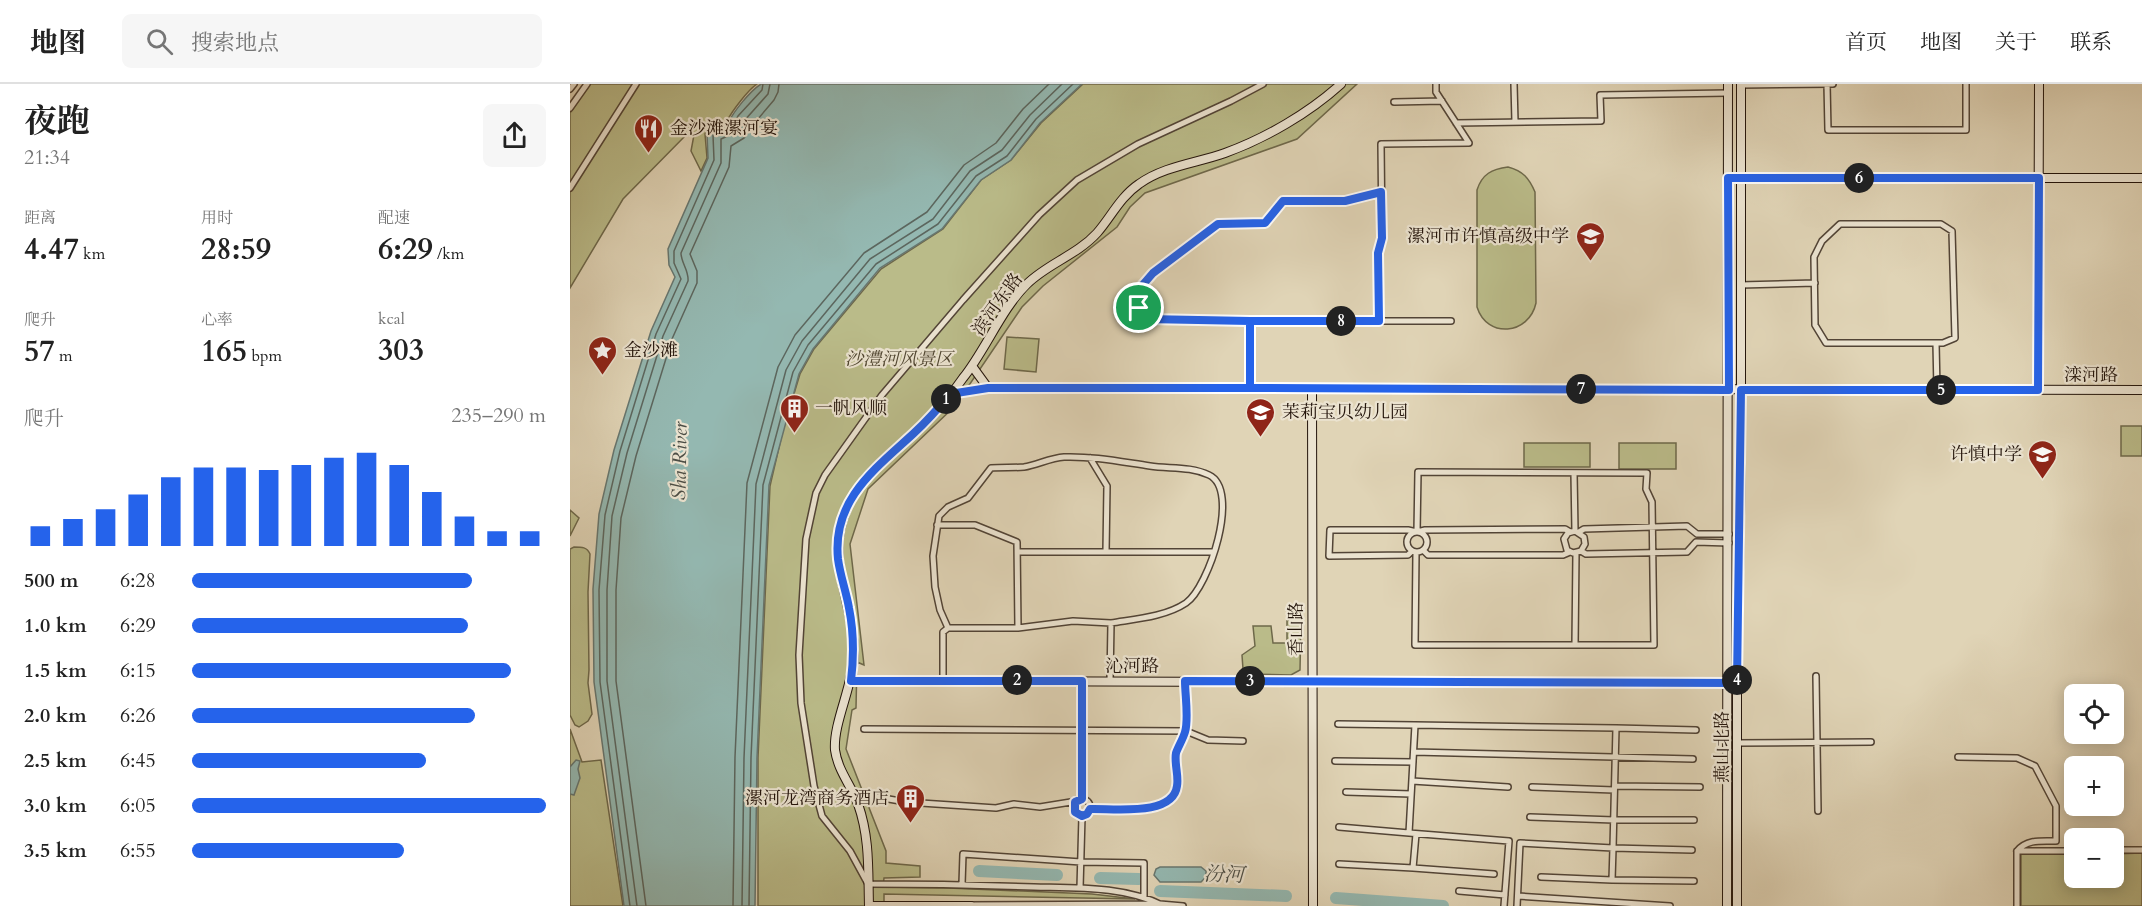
<!DOCTYPE html>
<html lang="zh">
<meta charset="utf-8">
<style>
body{margin:0;font-family:Cardo,"Noto Serif SC",serif;background:#f6f6f6;color:#222;height:100vh;display:flex;flex-direction:column;font-size:22px;white-space:nowrap}
*{box-sizing:border-box;margin:0}
p{font-size:20px;color:#767676}
.icon{flex:none;width:33px;height:33px;fill:none;stroke:currentColor;stroke-width:2;stroke-linecap:round;stroke-linejoin:round}
.map{position:relative;flex:1;overflow:hidden}
.drawer{display:flex;flex-direction:column;background:#fff;width:570px}
.drawer>*{flex:none}
.controls{position:absolute;left:1494px;top:600px;display:grid;gap:12px}
.controls a{display:grid;place-items:center;width:60px;height:60px;border-radius:9px;background:#fff;box-shadow:0 3px 15px #0003;font-size:30px}
.pin{position:absolute;display:grid;place-items:center;width:51px;height:51px;color:#fff;margin:-26px;border:3px solid #fff;border-radius:50%;box-shadow:0 2px 6px #0007}
.km{position:absolute;width:30px;height:30px;margin:-15px;border-radius:50%;background:#222;color:#fff;font-size:16px;line-height:30px;text-align:center}
.round{display:grid;place-items:center;flex:none;width:63px;height:63px;border-radius:9px;background:#f6f6f6}
.overview{display:flex;align-items:center;justify-content:space-between;height:102px;padding:0 24px}
h1{font-size:33px;font-weight:700;line-height:45px}
.stats{display:grid;grid-template-columns:repeat(3,1fr);gap:9px;height:102px;padding:6px 24px}
.stats div{display:grid;align-content:center}
.stats b{font-size:30px;font-weight:700}
.stats small{font-size:16px;font-weight:400}
.stats p{font-size:16px}
.chart{height:168px;padding:12px 24px}
.chart p{display:flex;justify-content:space-between}
.chart svg{width:100%;height:108px;margin-top:6px;stroke:#2563eb;stroke-width:6}
ul{padding:0 24px;list-style:none;font-size:20px}
li{display:grid;grid-template-columns:96px 72px 1fr;align-items:center;height:45px}
li i{height:15px;border-radius:8px;background:#2563eb}
header{display:flex;align-items:center;gap:36px;box-sizing:border-box;height:84px;padding:0 30px;background:#fff;border-bottom:2px solid #e0e0e0}
header strong{font-size:28px}
nav{display:flex;gap:33px;margin-inline-start:auto;font-size:21px}
.search{width:420px;height:54px;background:#f6f6f6;display:flex;align-items:center;gap:15px;box-sizing:border-box;padding:0 21px;border-radius:9px;color:#767676;font-size:22px}
main{display:flex;flex:1;min-height:0}
.map>svg:first-child{display:block}
</style>
<header>
<strong>地图</strong>
<div class="search"><svg class="icon" aria-label="search" viewBox="0 0 24 24"><circle cx="10" cy="10" r="6"/><path d="M15 15l6 6"/></svg>搜索地点</div>
<nav><a>首页</a><a>地图</a><a>关于</a><a>联系</a></nav>
</header>
<main>
<section class="drawer">
<div class="overview"><div><h1>夜跑</h1><p>21:34</p></div><a class="round"><svg class="icon" aria-label="share" viewBox="0 0 24 24"><path d="M12 15V3M7 8l5-5 5 5M5 13v7h14v-7"/></svg></a></div>
<div class="stats">
<div><p>距离</p><b>4.47<small> km</small></b></div>
<div><p>用时</p><b>28:59</b></div>
<div><p>配速</p><b>6:29<small> /km</small></b></div>
</div>
<div class="stats">
<div><p>爬升</p><b>57<small> m</small></b></div>
<div><p>心率</p><b>165<small> bpm</small></b></div>
<div><p>kcal</p><b>303</b></div>
</div>
<div class="chart"><p><span>爬升</span>235–290 m</p>
<svg viewBox="0 0 160 44" preserveAspectRatio="none"><path d="M5 44V36M15 44V33M25 44V29M35 44V23M45 44V16M55 44V12M65 44V12M75 44V13M85 44V11M95 44V8M105 44V6M115 44V11M125 44V22M135 44V32M145 44V38M155 44V38"/></svg>
</div>
<ul>
<li><b>500 m</b>6:28<i style="width:79%"></i></li>
<li><b>1.0 km</b>6:29<i style="width:78%"></i></li>
<li><b>1.5 km</b>6:15<i style="width:90%"></i></li>
<li><b>2.0 km</b>6:26<i style="width:80%"></i></li>
<li><b>2.5 km</b>6:45<i style="width:66%"></i></li>
<li><b>3.0 km</b>6:05<i style="width:100%"></i></li>
<li><b>3.5 km</b>6:55<i style="width:60%"></i></li>
</ul>
</section>
<div class="map">
<svg width="1572" height="822" viewBox="0 0 1572 822">
<rect width="100%" height="100%" fill="#e0d4b6"/>
<filter id="stains"><feTurbulence type="fractalNoise" baseFrequency=".00333" numOctaves="4"/><feColorMatrix values="0 0 0 0 .2 0 0 0 0 .09 0 0 0 0 .02 0 0 0 .5 -.17"/></filter>
<radialGradient id="worn" r=".72"><stop offset=".6" stop-color="#630" stop-opacity="0"/><stop offset="1" stop-color="#630" stop-opacity=".3"/></radialGradient>
<path fill="#babb89" stroke="#6e684a" stroke-width="1.5" d="M20,0H187C178,6 162,27 157,37L139,42L135,50L137,74L131,87L121,67L124,51L117,50L53,115L0,204V29Z
M513,0H787L727,55L575,109L560,123L547,143L473,202L452,223L385,322L298,405L280,460L294,581L287,578L286,624L282,626L276,665L316,767V779L350,782V793L314,794L313,803L378,804L522,810L565,815L314,810V822H188V674L200,402L213,346L230,290L244,265L311,185L373,145L411,96L441,76L471,39Z
M938,83C953,87 959,94 965,108L966,219C959,251 917,255 907,223V106C912,90 922,85 938,83Z
M437,253L469,255L466,288L434,285Z
M1551,342H1572V372H1551Z
M954,359H1020V383H954Z
M1049,359H1106V385H1049Z
M0,426L9,434L0,452Z
M4,463C12,463 17,463 20,470L18,508L19,586L18,599L22,630L18,637L9,643L5,641L0,631V465Z
M717,536H731L730,586L721,591L675,590L673,585L672,571L685,562L683,542H701L703,559H717Z
M0,645L12,678L31,676L53,822H0Z
M1572,769V822H1451V770H1504V794H1544V770Z"/>
<path fill="#94b8b1" stroke="#67766f" stroke-width="1.5" d="M191,0H512L470,39L441,76L411,96L372,145L310,184L243,265L229,290L199,401L187,674L185,822H54L24,598L23,505L29,430L44,366L81,247L105,193L99,181L98,165L138,74L137,50L140,44L158,39C164,27 180,7 191,0Z
M6,676L10,677L8,685L10,694L4,711L0,710V683Z
M590,783H631L636,787V793L631,798H590L584,791L586,785Z"/>
<g fill="none" stroke-linecap="round" stroke-linejoin="round">
<path stroke="#5c665e" stroke-width="1.5" d="M60,822L30,598L29,506L35,431L50,367L86,250L111,195L104,179V167L144,76L143,51L145,48L162,43L168,32L192,6L193,0
M67,822L37,597V506L42,432L57,369L93,252L118,197C119,186 111,179 111,169L151,79V55L169,47L174,37L198,10L200,0
M76,822L46,597V506L51,434L66,372L102,255L127,199V187L120,170L159,83L161,62L174,54L182,42L204,16L208,8L209,0
M163,822L165,673L177,399L208,283L225,251L294,169L357,128L394,81L426,59L453,25L479,0
M172,822L174,674L186,400L216,286L232,257L300,175L363,135L400,87L432,66L460,31L492,0
M179,822L181,674L193,401L223,288L238,261L306,180L368,140L406,92L437,72L466,35L503,0"/>
<path stroke="#94b8b1" stroke-width="12" d="M409,787L487,791
M530,794L569,795
M590,807L716,812
M766,814L873,822"/>
<defs>
<path id="street" d="M944,0L945,38
M1257,0L1258,46H1396V0
M1171,1L1263,0
M0,5L4,0
M824,18L872,17
M0,24L17,0
M886,39L1031,37L1030,11L1158,9
M0,104L66,0
M1270,140H1371L1382,147L1385,254L1373,259H1256L1245,241L1244,173L1252,157Z
M1170,201L1245,199
M680,237L576,235L569,224L570,204L583,189L649,140L695,139L713,117H775L811,108
M809,237H881
M1366,259L1367,306
M680,304V237H809L808,169L812,154L811,60L899,59L866,8V0
M520,374L537,402L536,468
M1004,389L1005,447
M367,441H405L447,458L448,544
M837 458a10 10 0 1 1 20 0a10 10 0 1 1-20 0Z
M1009,448L1014,445L1117,442L1127,450H1159
M842,467L838,471L759,472L760,446H838L847,448L855,446L995,445L1000,448
M854,467L858,471H993L1000,468
M1011,467L1015,460L1014,453L1005,447L998,449L994,455L997,466L1003,469L1011,467L1016,470L1117,468L1126,458L1159,459
M448,468H644
M846,469L845,561H1084L1082,418L1076,405L1077,389L848,388L847,448
M1005,561L1006,469
M1246,592L1248,727
M373,596V548L378,544
M512,597V715
M540,597L541,539C565,535 595,533 616,519C639,503 671,406 639,391C620,382 599,385 580,382C552,378 523,372 494,373C480,374 467,381 454,383C443,384 432,383 421,384L398,414L378,423L369,432L363,472L365,503L370,526L378,544H448L503,537L541,539
M768,640L845,641
M1046,644L1126,646
M294,645L616,647L638,656L673,657
M1167,659L1301,658
M844,668L1123,675
M1388,673L1447,674L1465,682L1486,722V757C1471,757 1457,755 1447,767
M765,677L843,678
M842,697L938,703
M1045,702L1130,703
M962,703L1044,706
M776,708L841,710
M307,713L336,718L426,724L444,720L470,723L507,717
M504 723a8 8 0 1 1 16 0a8 8 0 1 1-16 0Z
M520,725C543,724 603,732 607,702C609,692 604,679 606,669C608,663 613,655 615,648C619,635 615,611 615,597
M960,733L1044,736H1124
M769,743L839,749
M846,750L843,784L924,790
M1122,766L1043,764L1042,796L1124,797
M1544,766H1572
M769,780L843,784
M971,793L1042,796
M392,800L393,770L511,778L574,779V813
M510,804L512,732
M889,807L935,811
M948,812L1100,822
M399,821L590,820L613,822
M594,822C555,802 508,804 464,803C409,801 354,800 298,800L280,767L252,732L244,702L231,619L229,571L236,455L246,409L255,391L312,311L393,216L469,131L507,96L568,60L661,17L693,0
M934,822L939,757L839,749L845,641L1046,644L1043,764L950,759L947,822
M1447,822V767H1504"/>
<path id="secondary" d="M1158,94H1572
M402,282L418,304L1572,306
M742,305L743,822
M1468,306L1469,0
M380,310L418,304
M281,597L1167,599
M299,822C298,787 300,754 288,720C281,701 268,687 265,666C263,639 283,602 284,571C285,531 264,490 269,453C277,394 325,370 362,332C373,320 384,307 393,294C415,267 432,224 457,200C477,180 507,171 527,149C541,133 550,113 569,100C594,82 627,79 655,69C696,54 739,29 771,0
M299,822H401
M1157,822L1158,0
M1167,822V599L1171,376V0"/>
</defs>
<use href="#street" stroke="#524436" stroke-width="8"/>
<use href="#secondary" stroke="#23140b" stroke-width="10"/>
<use href="#street" stroke="#ebe3d0" stroke-width="5"/>
<use href="#secondary" stroke="#ebe3d0" stroke-width="8"/>
</g>
<g fill="none" stroke-linecap="round" stroke-linejoin="round">
<defs>
<path id="route" d="M569,224L576,235L680,237V304H418L380,310C368,325 356,338 343,350C305,385 262,416 268,475C270,491 276,507 279,524C284,549 284,572 281,597H512V715L505,718V728L512,732L517,730L520,725C543,724 603,733 607,702C609,692 604,679 606,669C608,663 613,655 615,648C619,635 615,611 615,597L1167,599L1171,306H1468L1469,94H1158L1159,306L680,304V237H809L808,169L812,154L811,108L775,117H713L695,139L648,140L583,189L570,204L569,224"/>
</defs>
<use href="#route" stroke="#fff" stroke-width="12"/>
<use href="#route" stroke="#2563eb" stroke-width="8"/>
</g>
<defs>
<symbol id="restaurant-pin" viewBox="-11 -11 22 30"><path d="M0 17L-7.5 6A9.5 9.5 0 1 1 7.5 6Z" fill="#8f2418" stroke="#ebe3d0"/><path d="M-5-6h1v4h1v-4h1v4h1v-4h1v5L-1.5 .5V6h-2V.5L-5-1ZM5-6V6H3V1.5H1.5Q1.5-4 5-6Z" fill="#fff"/></symbol>
<symbol id="school-pin" viewBox="-11 -11 22 30"><path d="M0 17L-7.5 6A9.5 9.5 0 1 1 7.5 6Z" fill="#8f2418" stroke="#ebe3d0"/><path d="M0-5L7-2L0 1L-7-2ZM-4 1L0 2.5L4 1V4Q0 6-4 4Z" fill="#fff"/></symbol>
<symbol id="sight-pin" viewBox="-11 -11 22 30"><path d="M0 17L-7.5 6A9.5 9.5 0 1 1 7.5 6Z" fill="#8f2418" stroke="#ebe3d0"/><path d="M0-6L1.8-2.2L6-1.7L2.9 1.2L3.7 5.4L0 3.3L-3.7 5.4L-2.9 1.2L-6-1.7L-1.8-2.2Z" fill="#fff"/></symbol>
<symbol id="building-pin" viewBox="-11 -11 22 30"><path d="M0 17L-7.5 6A9.5 9.5 0 1 1 7.5 6Z" fill="#8f2418" stroke="#ebe3d0"/><path d="M-4-6H4V6H1V3H-1V6H-4ZM-2.5-4.3h1.7v1.8h-1.7ZM.8-4.3h1.7v1.8H.8ZM-2.5-1h1.7V.8h-1.7ZM.8-1h1.7V.8H.8Z" fill="#fff"/></symbol>
</defs>
<g fill-rule="evenodd">
<use href="#restaurant-pin" x="62" y="28" width="33" height="45"/>
<use href="#school-pin" x="1004" y="136" width="33" height="45"/>
<use href="#sight-pin" x="16" y="250" width="33" height="45"/>
<use href="#building-pin" x="208" y="308" width="33" height="45"/>
<use href="#school-pin" x="674" y="312" width="33" height="45"/>
<use href="#school-pin" x="1456" y="354" width="33" height="45"/>
<use href="#building-pin" x="324" y="698" width="33" height="45"/>
</g>
<g text-anchor="middle" stroke-width="4.5" stroke-linejoin="round" paint-order="stroke">
<g font-size="18" fill="#23140b" stroke="#ebe3d0" text-anchor="start">
<text x="100" y="50">金沙滩漯河宴</text>
<text x="999" y="158" text-anchor="end">漯河市许慎高级中学</text>
<text x="54" y="272">金沙滩</text>
<text x="245" y="330">一帆风顺</text>
<text x="712" y="334">茉莉宝贝幼儿园</text>
<text x="1452" y="376" text-anchor="end">许慎中学</text>
<text x="319" y="720" text-anchor="end">漯河龙湾商务酒店</text>
</g>
<g font-size="18" fill="#23140b" stroke="#ebe3d0">
<text transform="translate(427 220) rotate(-54)" y="6">滨河东路</text>
<text x="1521" y="297">滦河路</text>
<text transform="translate(726 545) rotate(-90)" y="6">香山路</text>
<text x="562" y="588">沁河路</text>
<text transform="translate(1152 663) rotate(-90)" y="6">燕山北路</text>
</g>
<g font-size="18" font-style="italic" fill="#504631" stroke="#ebe3d0">
<text x="329" y="281">沙澧河风景区</text>
</g>
<g font-size="20" font-style="italic" fill="#4b4d45" stroke="#ebe3d0">
<text transform="translate(109 377) rotate(-89)" y="7">Sha River</text>
<text transform="translate(654 790) rotate(2)" y="7">汾河</text>
</g>
</g>
<rect width="100%" height="100%" filter="url(#stains)"/>
<rect width="100%" height="100%" fill="url(#worn)"/>
</svg>
<div class="controls">
<a><svg class="icon" aria-label="locate" viewBox="0 0 24 24"><circle cx="12" cy="12" r="6"/><path d="M12 2v4M12 18v4M2 12h4M18 12h4"/></svg></a>
<a>+</a>
<a>−</a>
</div>
<div class="pin" style="left:569px;top:224px;background:#1e9e55"><svg class="icon" aria-label="arrive" viewBox="0 0 24 24"><path d="M6 21V4h12l-3 4 3 4H6"/></svg></div>
<b class="km" style="left:376px;top:315px">1</b>
<b class="km" style="left:447px;top:596px">2</b>
<b class="km" style="left:680px;top:597px">3</b>
<b class="km" style="left:1167px;top:596px">4</b>
<b class="km" style="left:1371px;top:306px">5</b>
<b class="km" style="left:1289px;top:94px">6</b>
<b class="km" style="left:1011px;top:305px">7</b>
<b class="km" style="left:771px;top:237px">8</b>
</div>
</main>
